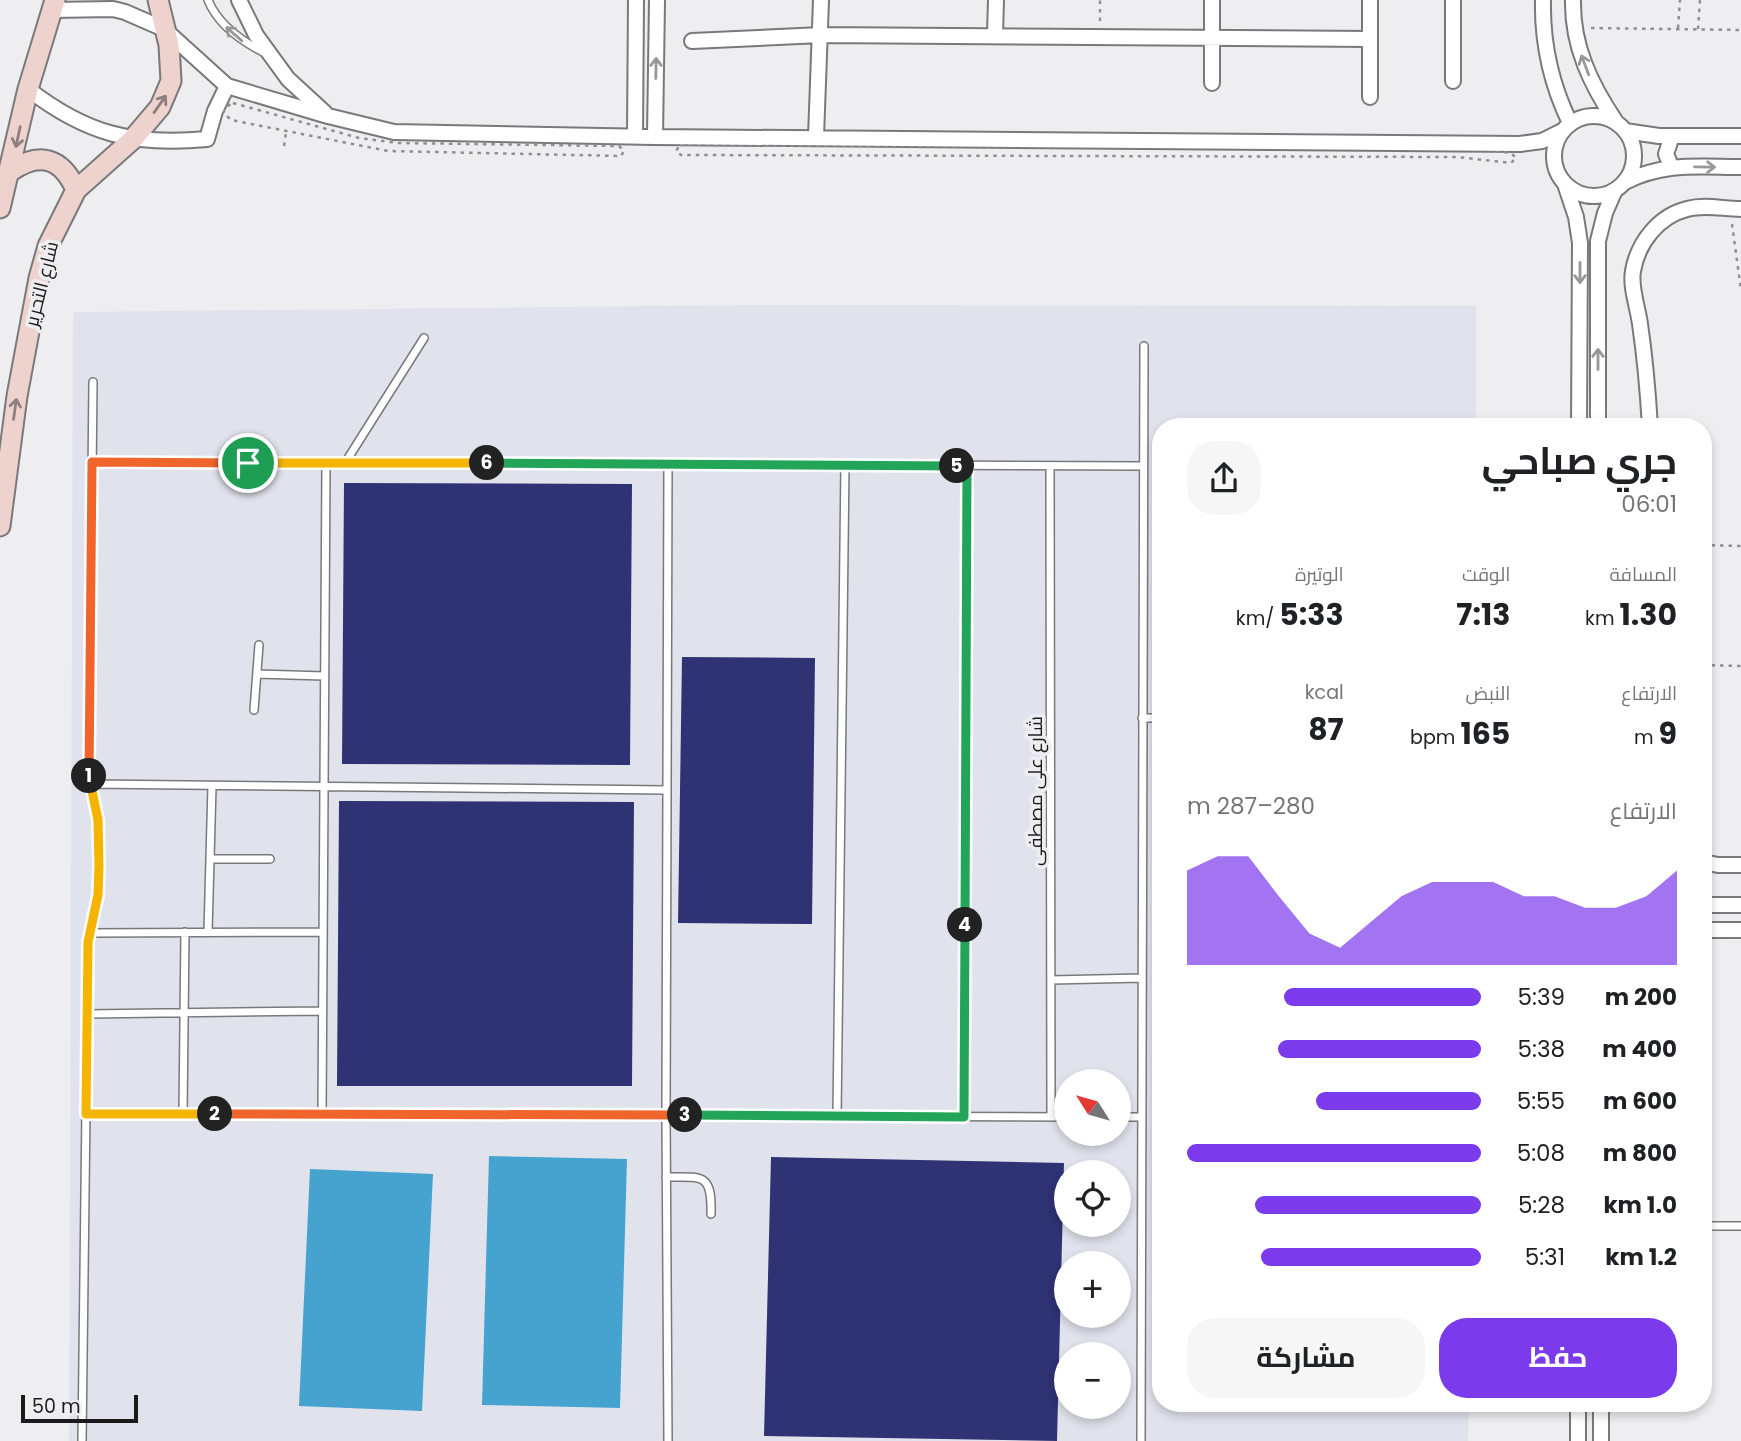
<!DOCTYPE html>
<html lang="ar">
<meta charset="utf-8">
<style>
body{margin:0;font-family:Poppins,Cairo,sans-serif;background:#f6f6f6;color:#202124;direction:rtl;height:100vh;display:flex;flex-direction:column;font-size:26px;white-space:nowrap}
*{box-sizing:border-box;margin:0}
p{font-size:23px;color:#757577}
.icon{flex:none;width:38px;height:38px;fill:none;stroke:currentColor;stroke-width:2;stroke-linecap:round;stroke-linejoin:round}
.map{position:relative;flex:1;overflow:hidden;direction:ltr}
.drawer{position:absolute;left:1152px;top:418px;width:560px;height:994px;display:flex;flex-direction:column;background:#fff;border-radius:28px;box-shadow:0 4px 10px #0003;direction:rtl}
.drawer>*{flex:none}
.needle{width:46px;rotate:307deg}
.controls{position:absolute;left:1054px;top:1069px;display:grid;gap:14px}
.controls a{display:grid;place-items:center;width:77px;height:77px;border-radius:50%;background:#fff;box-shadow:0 4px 10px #0003;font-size:35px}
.scale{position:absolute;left:21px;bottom:18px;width:117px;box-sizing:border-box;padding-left:7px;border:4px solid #1b1b1c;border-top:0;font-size:19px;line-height:24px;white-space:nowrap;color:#1b1b1c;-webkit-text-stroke:5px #eeeef1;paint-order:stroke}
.pin{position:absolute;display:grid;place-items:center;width:60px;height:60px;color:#fff;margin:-30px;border:4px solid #fff;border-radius:50%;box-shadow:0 2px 7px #0007}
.km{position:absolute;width:35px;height:35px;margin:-18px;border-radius:50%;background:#222;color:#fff;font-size:19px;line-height:35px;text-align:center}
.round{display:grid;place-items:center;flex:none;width:74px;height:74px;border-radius:28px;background:#f6f6f6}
.headline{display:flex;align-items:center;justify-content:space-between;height:119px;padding:0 35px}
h1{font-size:38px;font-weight:700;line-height:52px}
.metrics{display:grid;grid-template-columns:repeat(3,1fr);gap:10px;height:119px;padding:7px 35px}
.metrics div{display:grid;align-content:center}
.metrics b{font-size:30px;font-weight:700}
.metrics small{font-size:19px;font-weight:400}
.metrics p{font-size:19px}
.chart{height:196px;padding:14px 35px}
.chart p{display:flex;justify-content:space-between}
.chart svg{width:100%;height:126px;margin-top:7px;fill:#7c3aed;opacity:.7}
.action{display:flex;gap:14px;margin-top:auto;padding:14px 35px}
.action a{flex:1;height:80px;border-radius:28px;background:#7c3aed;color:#fff;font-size:28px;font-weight:700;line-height:80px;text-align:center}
.action a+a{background:#f6f6f6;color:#202124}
ul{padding:0 35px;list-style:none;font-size:23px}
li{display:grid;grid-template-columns:112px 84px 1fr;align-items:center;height:52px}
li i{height:18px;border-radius:9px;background:#7c3aed}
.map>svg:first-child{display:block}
</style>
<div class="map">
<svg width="1741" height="1441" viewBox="0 0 1741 1441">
<rect width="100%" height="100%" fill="#eeeef1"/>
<path fill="#e1e3ec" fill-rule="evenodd" d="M752,305L1476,306V427H1160V1404H1469L1468,1441H69L73,312ZM1066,1082H1118V1134H1066ZM1066,1172H1118V1225H1066ZM1066,1264H1118V1316H1066ZM1066,1354H1118V1407H1066Z"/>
<path fill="#46a2cf" d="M489,1156L627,1159L620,1408L482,1405Z
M310,1169L433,1174L422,1411L299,1406Z"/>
<path fill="#2f3273" d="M344,483L632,484L630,765L342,764Z
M682,657L815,658L812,924L678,923Z
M339,801L634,802L632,1086H337Z
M771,1157L1064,1163L1057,1441L764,1436Z"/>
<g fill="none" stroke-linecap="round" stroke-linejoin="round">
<defs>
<path id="lane" d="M208,0C218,25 241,41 265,53
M91,462L1142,466
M345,463L424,338
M668,464L666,1115L668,1441
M1050,466L1051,1117
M257,674L324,676
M254,710L259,645
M1142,718H1160
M90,784L666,790
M210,859H270
M208,932L212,786
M89,933L323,932
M1051,980L1142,978
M87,1014L322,1011
M86,1114L1066,1117
M183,1114L185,932
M322,1114L326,463
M837,1117L845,465
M964,1117L967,466
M1118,1117H1142
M666,1177C703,1177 712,1173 711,1214
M1703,1226H1741
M82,1441L88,942L98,895L99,866L98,820L90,784L89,761L93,382
M1141,1441L1144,346"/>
<path id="street" d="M239,0L256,35L288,79L325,113
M1453,0V81
M1543,0C1542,44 1551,84 1570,123
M1573,0C1572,46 1591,85 1616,122
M51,10L113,9L125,12L164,29L227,86L328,116L394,132L655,137L1520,144L1542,141L1562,131
M995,35L996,0
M692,41L821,35L1370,39
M1212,83V0
M28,89C86,134 133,146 207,139L215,111L227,86
M1370,97V0
M1554 156a40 40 0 1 1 80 0a40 40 0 1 1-80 0Z
M1625,131L1659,136H1741
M635,136L636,0
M655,137L657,0
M816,137L821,0
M1671,166L1666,154L1672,136
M1625,182C1664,162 1699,167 1741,167
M1565,184L1576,217L1580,243L1579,427
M1598,427V241L1605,213L1615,190
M1650,427C1648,393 1645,358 1640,324C1638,308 1630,287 1633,271C1638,242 1659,216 1687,209C1705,204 1723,209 1741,209
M1703,862L1718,865H1741
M1703,905H1741
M1703,930H1741
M1601,1404V1441
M1578,1441V1404"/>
<path id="secondary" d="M11,171C40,151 62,158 76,190
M0,208L28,89L55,0
M0,526L17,396L39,278L48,246L76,190L132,140L160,107L171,81L169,45L158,0"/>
</defs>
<use href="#lane" stroke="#79797b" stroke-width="10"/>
<use href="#street" stroke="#79797b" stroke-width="18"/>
<use href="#secondary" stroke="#79797b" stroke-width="23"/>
<path stroke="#8f8f91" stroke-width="2.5" stroke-dasharray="3.5 5" stroke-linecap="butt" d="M1100,21V0
M1591,28L1741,30
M1678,28L1680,0
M1698,29L1700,0
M233,103L359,138L398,143L619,146L624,151L621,156L388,151L231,120L224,113V108Z
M680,145L1470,148L1511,153L1516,158L1511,163L1457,157L681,155L676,151Z
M284,146L286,132
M1732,224L1741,290
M1703,545L1741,546
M1703,665L1741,666"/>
<use href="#lane" stroke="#fff" stroke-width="7"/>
<use href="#street" stroke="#fff" stroke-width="14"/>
<use href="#secondary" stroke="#eed2cd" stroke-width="19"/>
</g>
<defs><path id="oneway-shaft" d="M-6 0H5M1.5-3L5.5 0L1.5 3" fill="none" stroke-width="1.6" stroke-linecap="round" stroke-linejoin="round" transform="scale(1.75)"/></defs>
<g stroke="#989899">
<use href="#oneway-shaft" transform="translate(234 34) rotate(-139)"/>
<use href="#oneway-shaft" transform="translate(1585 65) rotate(-111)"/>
<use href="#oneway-shaft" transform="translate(656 68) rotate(-89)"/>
<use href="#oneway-shaft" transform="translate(1705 167) rotate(1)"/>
<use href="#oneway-shaft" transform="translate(1580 273) rotate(90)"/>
<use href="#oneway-shaft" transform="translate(1598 359) rotate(-90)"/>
</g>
<g stroke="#8f807d">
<use href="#oneway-shaft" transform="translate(160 104) rotate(-55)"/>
<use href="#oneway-shaft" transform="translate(18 137) rotate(102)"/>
<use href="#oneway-shaft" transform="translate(15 409) rotate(-82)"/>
</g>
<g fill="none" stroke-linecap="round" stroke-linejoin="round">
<defs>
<path id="split-1" d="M89,776L92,462L248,463"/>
<path id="split-2" d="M89,776L98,820L99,866L98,895L88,942L86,1114H215"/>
<path id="split-3" d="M215,1114L685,1115"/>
<path id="split-4" d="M685,1115L964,1117L965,925"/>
<path id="split-5" d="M957,466H967L965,925"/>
<path id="split-6" d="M487,463L957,466"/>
<path id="split-7" d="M248,463H487"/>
</defs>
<use href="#split-1" stroke="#fff" stroke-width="14"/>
<use href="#split-2" stroke="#fff" stroke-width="14"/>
<use href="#split-3" stroke="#fff" stroke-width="14"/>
<use href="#split-4" stroke="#fff" stroke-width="14"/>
<use href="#split-5" stroke="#fff" stroke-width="14"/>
<use href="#split-6" stroke="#fff" stroke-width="14"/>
<use href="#split-7" stroke="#fff" stroke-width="14"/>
<use href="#split-1" stroke="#f0652b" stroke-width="9"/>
<use href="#split-2" stroke="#f5b400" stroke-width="9"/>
<use href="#split-3" stroke="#f0652b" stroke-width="9"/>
<use href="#split-4" stroke="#22a559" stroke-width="9"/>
<use href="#split-5" stroke="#22a559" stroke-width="9"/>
<use href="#split-6" stroke="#22a559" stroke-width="9"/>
<use href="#split-7" stroke="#f5b400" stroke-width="9"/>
</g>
<g text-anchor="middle" stroke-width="7" stroke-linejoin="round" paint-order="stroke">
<g font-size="19" fill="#1b1b1c" stroke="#eeeef1">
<text transform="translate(41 284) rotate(-76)" y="7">شارع التحرير</text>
<text transform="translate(1035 791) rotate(-90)" y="7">شارع على مصطفى</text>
</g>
</g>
</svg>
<div class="controls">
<a><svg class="needle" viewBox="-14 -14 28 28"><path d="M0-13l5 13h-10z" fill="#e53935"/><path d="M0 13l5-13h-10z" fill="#757577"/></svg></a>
<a><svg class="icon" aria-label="locate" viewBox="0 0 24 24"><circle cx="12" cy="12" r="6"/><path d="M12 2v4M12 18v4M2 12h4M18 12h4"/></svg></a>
<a>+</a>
<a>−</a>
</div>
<div class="scale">50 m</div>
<div class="pin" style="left:248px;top:463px;background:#1e9e55"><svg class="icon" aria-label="arrive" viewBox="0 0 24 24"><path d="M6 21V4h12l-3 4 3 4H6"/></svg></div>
<b class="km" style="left:89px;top:776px">1</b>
<b class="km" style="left:215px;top:1114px">2</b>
<b class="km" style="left:685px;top:1115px">3</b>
<b class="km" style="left:965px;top:925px">4</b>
<b class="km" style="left:957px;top:466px">5</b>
<b class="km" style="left:487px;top:463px">6</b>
<section class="drawer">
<div class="headline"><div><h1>جري صباحي</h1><p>06:01</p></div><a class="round"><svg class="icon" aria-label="share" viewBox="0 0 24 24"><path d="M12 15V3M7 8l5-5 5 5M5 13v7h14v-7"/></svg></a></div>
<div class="metrics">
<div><p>المسافة</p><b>1.30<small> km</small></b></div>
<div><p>الوقت</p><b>7:13</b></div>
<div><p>الوتيرة</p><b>5:33<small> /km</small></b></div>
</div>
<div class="metrics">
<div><p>الارتفاع</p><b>9<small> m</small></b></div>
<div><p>النبض</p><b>165<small> bpm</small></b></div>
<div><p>kcal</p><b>87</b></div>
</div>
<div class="chart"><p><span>الارتفاع</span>280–287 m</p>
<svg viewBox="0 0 160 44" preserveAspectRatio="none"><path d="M0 44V11L10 6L20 6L30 20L40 33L50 38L60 29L70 20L80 15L90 15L100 15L110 20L120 20L130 24L140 24L150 20L160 11V44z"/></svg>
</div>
<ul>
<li><b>200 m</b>5:39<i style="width:67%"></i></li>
<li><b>400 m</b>5:38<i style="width:69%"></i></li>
<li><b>600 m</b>5:55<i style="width:56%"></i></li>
<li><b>800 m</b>5:08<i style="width:100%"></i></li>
<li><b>1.0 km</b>5:28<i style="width:77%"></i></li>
<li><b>1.2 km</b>5:31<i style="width:75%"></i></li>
</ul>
<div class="action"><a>حفظ</a><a>مشاركة</a></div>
</section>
</div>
